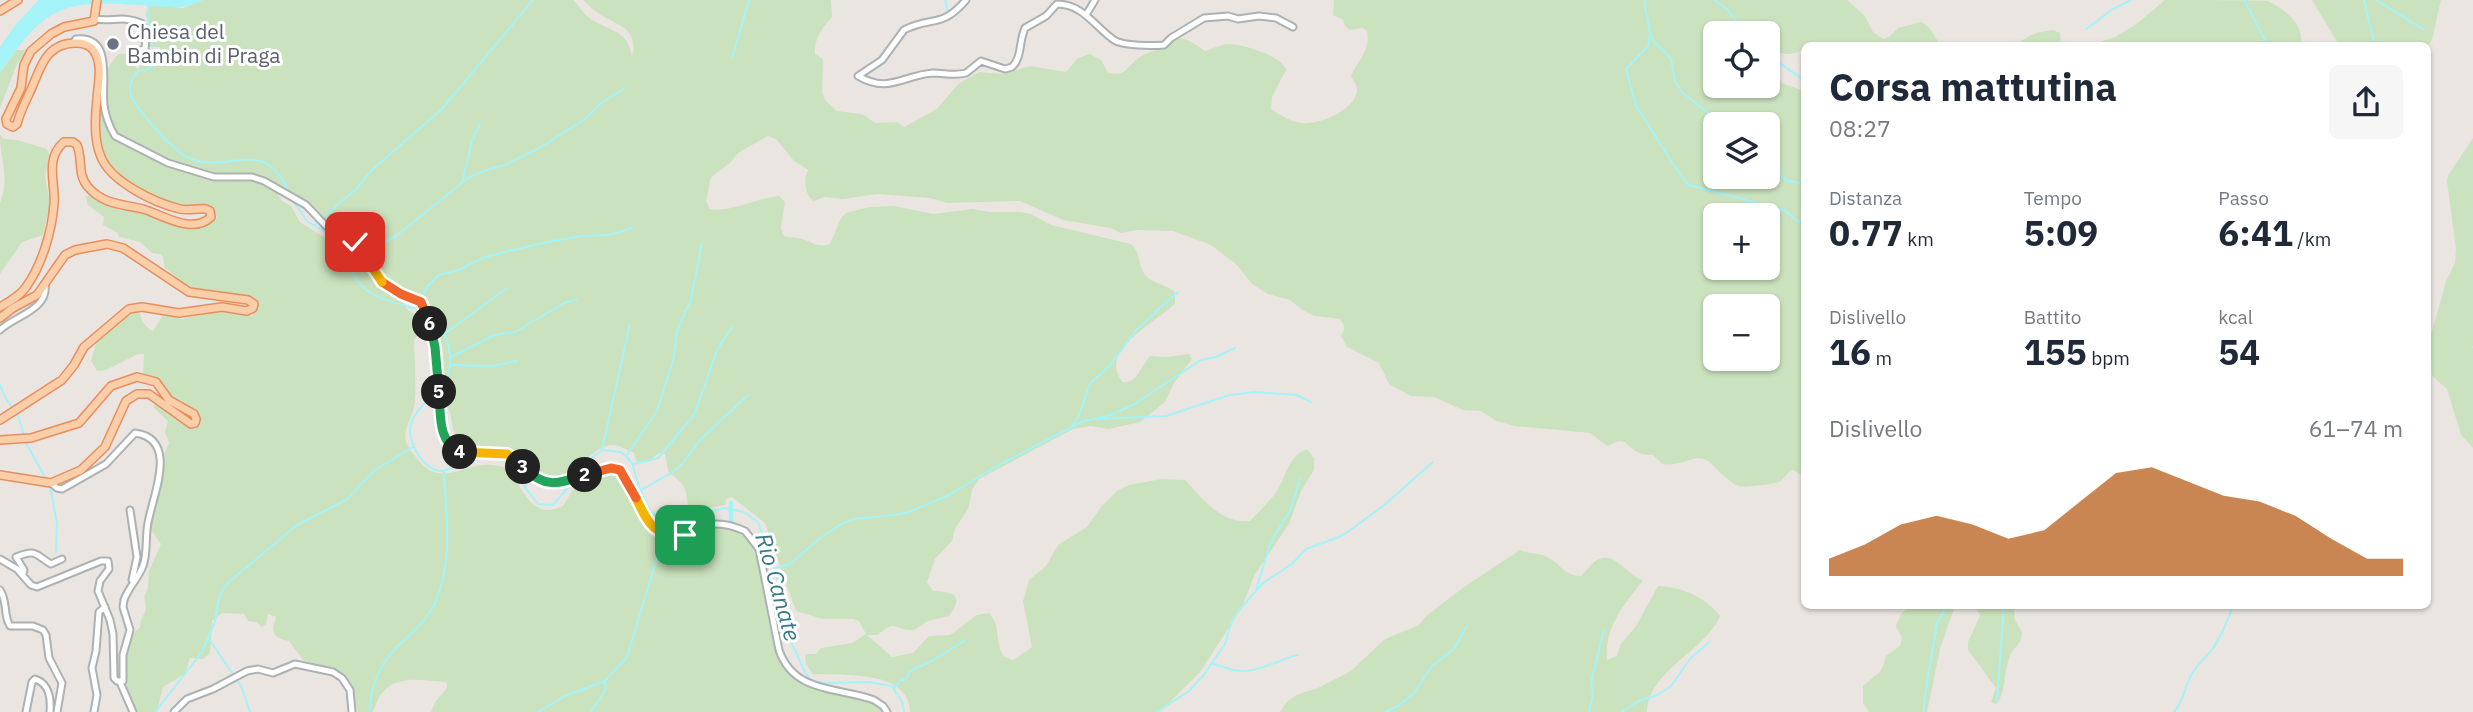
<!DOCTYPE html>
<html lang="it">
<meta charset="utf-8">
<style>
body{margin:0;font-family:"IBM Plex Sans",sans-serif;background:#f6f6f7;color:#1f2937;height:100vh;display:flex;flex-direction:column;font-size:26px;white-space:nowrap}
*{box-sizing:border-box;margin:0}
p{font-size:23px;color:#747a83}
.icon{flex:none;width:38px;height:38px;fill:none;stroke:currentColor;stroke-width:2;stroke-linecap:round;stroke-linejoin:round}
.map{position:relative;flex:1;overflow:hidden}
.drawer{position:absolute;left:1801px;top:42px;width:630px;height:567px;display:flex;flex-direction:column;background:#fff;border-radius:10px;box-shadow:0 2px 5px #0004}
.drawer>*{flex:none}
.tools{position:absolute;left:1703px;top:21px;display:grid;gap:14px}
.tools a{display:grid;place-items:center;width:77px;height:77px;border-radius:10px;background:#fff;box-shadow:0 2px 5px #0004;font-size:35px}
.pin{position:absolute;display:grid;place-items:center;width:60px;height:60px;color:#fff;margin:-30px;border-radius:14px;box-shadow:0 4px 10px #0006}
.km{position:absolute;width:35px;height:35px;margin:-18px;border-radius:50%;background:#222;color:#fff;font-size:19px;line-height:35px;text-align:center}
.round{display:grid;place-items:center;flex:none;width:74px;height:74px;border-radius:10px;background:#f6f6f7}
.summary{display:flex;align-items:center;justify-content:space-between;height:119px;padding:0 28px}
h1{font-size:38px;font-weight:800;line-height:52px}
.stats{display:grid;grid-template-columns:repeat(3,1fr);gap:10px;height:119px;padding:7px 28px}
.stats div{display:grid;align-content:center}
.stats b{font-size:35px;font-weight:800}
.stats small{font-size:19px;font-weight:400}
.stats p{font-size:19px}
.chart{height:196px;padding:14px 28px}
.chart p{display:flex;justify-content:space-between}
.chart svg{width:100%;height:126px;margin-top:7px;fill:#b45309;opacity:.7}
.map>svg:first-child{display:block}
</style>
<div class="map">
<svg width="2473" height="712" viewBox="0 0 2473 712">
<rect width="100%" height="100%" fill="#ebe5e1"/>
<path fill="#cbe2be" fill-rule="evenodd" d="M203,0H573C579,5 582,12 588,17C609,33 627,27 632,56C639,29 619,26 601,15C594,11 589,5 583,0H831L832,17C822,28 814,39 815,54L823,59L822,92L825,100L837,111L862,114L875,123L897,122L904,127L937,109L958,84L979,72L1004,74L1030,66L1066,72L1078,58L1090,54L1101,60L1108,73C1129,76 1125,67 1140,57C1149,51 1157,51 1166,47C1171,45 1170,43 1175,40C1185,35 1196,45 1205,51C1211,49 1220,45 1227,44C1240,43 1283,56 1286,70L1272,97L1271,109C1280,115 1291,122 1302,123C1319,125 1353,111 1357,92C1358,87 1354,81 1351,76C1358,60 1371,50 1367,31L1362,28L1350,30L1345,26L1343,20L1333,15L1334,0H1847L1865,16L1873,32L1883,39L1889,37L1898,28L1921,22C1933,27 1933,38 1942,45H1811L1804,46V49C1791,57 1778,56 1768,43V33L1750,31L1747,33H1715V86H1768V64L1782,83L1804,91V476L1793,470C1786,473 1786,477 1781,481C1776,484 1743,488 1738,486C1733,484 1729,480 1725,477C1717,471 1713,462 1704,459C1692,455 1681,467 1662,464L1653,455C1639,455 1635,452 1625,442L1619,441L1607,446L1590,433L1515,426L1496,421L1481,411L1463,410L1434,397L1411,396L1389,384L1379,363L1347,347L1341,336C1345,329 1345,325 1340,319L1315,316L1304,311L1290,300L1268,294L1252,284L1237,265L1211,245L1173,231L1137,230L1121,233L1110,228L1063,220L1020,201L947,203L930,198L877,194L843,199L825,197L813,201C805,194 803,179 808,170L794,161L776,139L768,136L738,153L731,162L711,177L706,201L710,209C730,213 757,198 779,196L785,202L781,228L784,236C790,238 796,237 802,239C813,242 817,248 830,244L841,218L846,213L869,207L894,206L933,214L973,209L989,212H1020L1031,214L1051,225L1131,244C1140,251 1138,265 1145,275C1151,283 1165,284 1175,292V303C1160,321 1095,350 1123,382C1137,384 1141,366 1150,356L1167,357L1189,354L1192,359L1174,383L1165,402L1140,422L1109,429L1091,426L1073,429L979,479L972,490L968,509L955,529L952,541L935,559L927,582L933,591C955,592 964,595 949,616C942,618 933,619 926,622C920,625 917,631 910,630C892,629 896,619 878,635H867L892,657L913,653L929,636L950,635L977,615L989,613C1002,628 994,638 1003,656L1013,660L1032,647L1023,601L1029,580L1046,566L1058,545L1087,527L1101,507L1118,490L1129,485L1161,479L1185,480C1204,500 1221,524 1250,521C1258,512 1267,504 1274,495C1287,478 1286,457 1307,449L1314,458V470L1301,491L1289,524L1255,574L1241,609L1200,672L1160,712H910C909,669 844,676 813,674L806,664L805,656L808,654H816L821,648L852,643L866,634L859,621L853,619H823L796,611L765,523L732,497L726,499L725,505L689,510C684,486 689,489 668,471L665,454L659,453L652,459L637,463L634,453C628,450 619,445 612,445C595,445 577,471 561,479C552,477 541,475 534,470C526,465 521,457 512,453C494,446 467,457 456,435C450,425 453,414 446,404L436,335L423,299L407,295L384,280L357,241L332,228L310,206L264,179L249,174L215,175L165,160L118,136L111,126L105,102L108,84L107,69L118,54L139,53L130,63L138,69L149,57L160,55V47H149L146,13L148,5L183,8ZM1715,124H1768V177H1715ZM1715,215H1768V268H1715ZM1715,306H1768V359H1715Z
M2165,0C2182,0 2259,0 2268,1C2286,10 2304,25 2301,45H2091L2115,37L2135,25Z
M2312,0H2441L2432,40L2427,46L2339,45Z
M2053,30L2060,33L2061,45H2017C2028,34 2038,32 2053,30Z
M16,50H28L17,64L0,108V73Z
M102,87L101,112L112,137L122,144L168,166L198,176L216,180H258L273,188L282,201L291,206L300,222L341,248L349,264L359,262L377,284L400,299L409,311L425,319L428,331L417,336L414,341C414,359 418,396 413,411C410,421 403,430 406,442C408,447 414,455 418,460C442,489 464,462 491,465C497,466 503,465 507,469C523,485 529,522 563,506C568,499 573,487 579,482C590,474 611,469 622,477C638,509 650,554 695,533L698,538L708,534L706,529C727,520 748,535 757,554L777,655L786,669L804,686L868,700L877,704L885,712H431L435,702L447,688L446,682C425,681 399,674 383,692C378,697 376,706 372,712H358L352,688L345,675L333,669L303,660L289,641C272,638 271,632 276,617L268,614L266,624L262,627L256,622L248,621L244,614L222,613L212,621L210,653L203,659L190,658L185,674L163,687L157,712H138L125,686C129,671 123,650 132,635C134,632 138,630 140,627C140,613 150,615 144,597L148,587L149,571L161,544L151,530L150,522L159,492L161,462L169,443L165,432L168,421L153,407L155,404H160L189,428L197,425L200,419L168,396L159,382L143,375L144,354H138L106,370L97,371L91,361L97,339L130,312L139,311C141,321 145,327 153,331L163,315L182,319L225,310L252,316L257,308L255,300L245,296L190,289L165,268L163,257L160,254L152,253L140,242L119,237L118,233L103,225L104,217L88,205L86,197L89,195L115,209L144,213L179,227H200L215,221L217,216L209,205H178L152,195L126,182L106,161L98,126Z
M0,135L4,139L17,140L47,149L49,154L45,176L50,204L43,235L22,242L0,274V203C10,177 0,160 0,135Z
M2473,138V448L2461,435L2447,389L2432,376L2429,342L2446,281L2455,263L2456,249L2447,181L2449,174Z
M1520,550C1528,554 1539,553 1547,557C1560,563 1564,576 1581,576C1585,572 1589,567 1593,563C1613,546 1626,576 1643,580C1624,605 1604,627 1607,660L1617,656L1620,645L1636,626L1658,586C1683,587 1705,597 1720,616C1705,651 1648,671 1647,712H1280L1287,702L1296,695L1318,688L1351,671L1385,639L1419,625L1426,616L1464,587Z
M1909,606H1955L1940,649L1927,712H1869L1863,703V686L1881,671L1886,656L1900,646L1902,638L1896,626L1901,614Z
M1976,606H2014L2015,620L2022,632C2022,645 2014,646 2010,656C2003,672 2007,688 1997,704L1991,702L1996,688L1968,650V642L1980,616Z"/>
<path fill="#a4f3f9" d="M39,0H203C186,10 170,7 151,6C66,0 48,1 0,73V47L16,24Z"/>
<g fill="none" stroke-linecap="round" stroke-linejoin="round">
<path stroke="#a4f3f9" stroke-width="2" d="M945,0L948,12
M1644,0L1650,33L1648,46L1626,69L1636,106L1681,176L1689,185L1784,210L1804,226
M1714,0L1727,9L1745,33
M2244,0L2268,46
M2364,0L2375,46
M2376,0L2423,29
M148,4V21L155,62L149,69L138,71C133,77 129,82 130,91C132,106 176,154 191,159C231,174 264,134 289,193
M2086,29L2113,9L2131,0
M1650,34L1655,43L1671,58L1675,82L1683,93L1713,117L1730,114L1740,120L1742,124
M1768,55L1804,80
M732,58L749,0
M1768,159L1785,180L1804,184
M462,183L472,141L480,124
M293,201L308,222L342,241C347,251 349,263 353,273C363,299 398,303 421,310
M315,224L356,189L372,170L442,109L533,0
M351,260L396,236L468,178L484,171L505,165L541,147L585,119L601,103L624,89
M417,309L427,287L438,275L459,270L485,257L538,244L581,236L610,235L632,228
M429,315C450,329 458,369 441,387
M443,335L507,288
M2472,347H2473
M451,357L495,335L515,332L564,303L577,299
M452,365L492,366L517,361
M0,385L6,399L12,407
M437,391C415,414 399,424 419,456C424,463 432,471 441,471C447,471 452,468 457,466C475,458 486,457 505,461L538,504L553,505L572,483
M18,415L24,435
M1097,419L1166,416L1230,395L1254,392L1297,395L1311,402
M1072,426L1079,415L1090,384L1112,363L1137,329L1178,292
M26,443L46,479
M602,450L630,324
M626,456L657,411L673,361L677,331L691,299L702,243
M634,464L658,458L694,415L717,350L732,327
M576,475L583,464L602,450L621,452L626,456L632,463L639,487L650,511L659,518L680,520L725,508L744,512L758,522L789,612L790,639L803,668L810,680L822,683L868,682L892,686L902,702L904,712
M50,487L57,523L56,552
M641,490L673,472L683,463L700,440L748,395
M776,568L790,564L820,538L840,525L853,519L895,515L909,512L949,495L1001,464L1081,422L1110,415L1133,405L1201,360L1216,357L1235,348
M1256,590L1271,541L1290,511L1300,479
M209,639L232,673
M1213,664C1224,666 1233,672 1245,671C1264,670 1280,659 1298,655
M237,680L242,688L250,712
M894,688L900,681L906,679L910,671L932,661L964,641
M1997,700L2004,606
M155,712L202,652L215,621L218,602L223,589L229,582L297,525L346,500L375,470L413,447
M369,712C371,687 380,662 399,645C412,633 426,621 434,605C454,564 446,515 444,471
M538,712L565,696L605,681L627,657L662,541L671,520
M591,712L606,689L605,683
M1157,712L1189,691L1203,676L1225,644L1232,621L1239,610L1263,583L1292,564L1306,549L1339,537L1349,531L1383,506L1433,462
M1386,712L1398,706L1413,694L1432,666L1454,649L1467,626
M1589,712L1593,694L1591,683L1604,629
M1622,712L1638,701L1656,696L1671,686L1690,659L1709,642
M1924,712V701L1937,623L1947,606
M2174,712C2185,700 2184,686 2193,672C2198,664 2205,658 2211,651C2219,641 2229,618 2233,606"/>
<path stroke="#a4f3f9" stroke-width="4.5" d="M731,503V521"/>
<defs>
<path id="minor" d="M966,0C940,30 932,15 904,30L882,60L858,76C889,94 903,75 933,73C944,73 955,76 966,73L981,61L1005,69L1012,67C1022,58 1019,41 1025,28L1046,16L1057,4C1083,4 1095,27 1114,40C1123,46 1153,46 1164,45L1171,38L1204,18L1228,16L1238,19L1259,16L1276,18L1293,27
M1086,15L1095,0
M96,19C112,22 122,15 141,23C146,29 146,41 145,49L141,50
M73,43L76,39C114,35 101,83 104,105C105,115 110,128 115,136L168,163L214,177H252L264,181L306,205L326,226L355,242L381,281L401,294L421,302L435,347L444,437C455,464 486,448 507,454C524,459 530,482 550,483C571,485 592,466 612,468C632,470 639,520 658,531C677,542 690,529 709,525C720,522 734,526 745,531L759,549L779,650C794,694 839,687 874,700L883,706L887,712
M0,330C14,316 49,310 45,284
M130,510L137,557L132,580
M0,559L17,569L31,585L37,587L101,561H108L109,569L100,581L98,591L110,620L113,634L114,678L117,681H123V655L130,630L123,607L124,600C128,588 138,579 143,566C148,553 145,537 148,523C152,497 180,439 135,433L106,464L62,489L57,488L51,483
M23,574L24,570L16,557C37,549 34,554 51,564L62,559
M0,590C8,602 3,615 10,626H33L43,630L46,635L49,658L62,683L57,712
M120,682L133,712
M26,712L32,682L35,679C50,684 51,699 50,712
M94,712L97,695L92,668L96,651L99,612L105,607
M174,712L187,699L213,689L247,671L258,669L273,673L295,664L333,672L342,678L350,690L352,712"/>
<path id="major" d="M0,11L18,0
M0,307C9,302 20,296 26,287C42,265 52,231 54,204C56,184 44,159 64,142H73L77,145C83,160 77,174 88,187C104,205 122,204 143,209C163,215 192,235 211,217L210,211L206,209C198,208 188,211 180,209C155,203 111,182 101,157C94,141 95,116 97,99C98,84 103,65 94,51C90,45 83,43 76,43C43,43 40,72 29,94C24,105 20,112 17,124L13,127L7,124L6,119L21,88L24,65L31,51L51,34L64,27L94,21L97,0
M0,318L13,308L37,295L65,255L75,250L107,244L123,248L189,292L248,300L254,304L253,308L247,311L222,307L179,313L142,307L129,309L84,347L74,365L62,380L0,420
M0,440L31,438L79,423L111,386L137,377L156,382L169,400L194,414L196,419L195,423L191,424L149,394H137L126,401L105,447L81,470L51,483L0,475"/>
</defs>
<use href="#minor" stroke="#acb1b3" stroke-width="9"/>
<use href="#major" stroke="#e78e5e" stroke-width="10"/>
<use href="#minor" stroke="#fff" stroke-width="5"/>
<use href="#major" stroke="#f9cea8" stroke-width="7"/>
</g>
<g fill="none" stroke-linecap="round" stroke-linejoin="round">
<defs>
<path id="split-1" d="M636,498C648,523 654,538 685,535"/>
<path id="split-2" d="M585,475L611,468L620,470L636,498"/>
<path id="split-3" d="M523,467C545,489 558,484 585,475"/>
<path id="split-4" d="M460,452L507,454L523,467"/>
<path id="split-5" d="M439,392C441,413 437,442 460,452"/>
<path id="split-6" d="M430,324L435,347L439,392"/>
<path id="split-7" d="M382,282L401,294L421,302L430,324"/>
<path id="split-8" d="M355,242L382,282"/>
</defs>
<use href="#split-1" stroke="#fff" stroke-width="14"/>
<use href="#split-2" stroke="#fff" stroke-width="14"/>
<use href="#split-3" stroke="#fff" stroke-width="14"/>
<use href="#split-4" stroke="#fff" stroke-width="14"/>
<use href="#split-5" stroke="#fff" stroke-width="14"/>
<use href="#split-6" stroke="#fff" stroke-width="14"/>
<use href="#split-7" stroke="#fff" stroke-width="14"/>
<use href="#split-8" stroke="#fff" stroke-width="14"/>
<use href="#split-1" stroke="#f5b400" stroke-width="9"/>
<use href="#split-2" stroke="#f0652b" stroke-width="9"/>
<use href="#split-3" stroke="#22a559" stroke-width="9"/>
<use href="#split-4" stroke="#f5b400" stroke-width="9"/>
<use href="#split-5" stroke="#22a559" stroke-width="9"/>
<use href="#split-6" stroke="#22a559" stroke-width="9"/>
<use href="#split-7" stroke="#f0652b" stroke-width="9"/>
<use href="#split-8" stroke="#f5b400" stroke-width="9"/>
</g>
<circle fill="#6b7280" stroke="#fff" stroke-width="2.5" cx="113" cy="44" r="7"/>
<g text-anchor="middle" stroke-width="6" stroke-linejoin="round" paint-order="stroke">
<g font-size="21" fill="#5b616d" stroke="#fff" text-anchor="start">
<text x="127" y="39">Chiesa del<tspan x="127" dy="24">Bambin di Praga</tspan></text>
</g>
<g font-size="23" font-style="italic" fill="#387b87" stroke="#fff">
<text transform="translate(778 587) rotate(74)" y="8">Rio Canate</text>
</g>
</g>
</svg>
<div class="tools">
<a><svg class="icon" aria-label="locate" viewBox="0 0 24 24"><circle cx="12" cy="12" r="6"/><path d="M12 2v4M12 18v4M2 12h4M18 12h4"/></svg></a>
<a><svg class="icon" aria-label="layers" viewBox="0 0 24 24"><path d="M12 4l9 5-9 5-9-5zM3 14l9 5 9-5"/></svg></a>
<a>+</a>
<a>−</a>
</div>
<div class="pin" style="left:685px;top:535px;background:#1e9e55"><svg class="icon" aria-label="arrive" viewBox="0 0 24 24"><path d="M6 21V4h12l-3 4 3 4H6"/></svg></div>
<div class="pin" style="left:355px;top:242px;background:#d93025"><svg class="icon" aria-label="check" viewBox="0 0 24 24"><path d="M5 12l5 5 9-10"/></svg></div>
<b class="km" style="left:585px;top:475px">2</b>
<b class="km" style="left:523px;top:467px">3</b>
<b class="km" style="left:460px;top:452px">4</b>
<b class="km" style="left:439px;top:392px">5</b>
<b class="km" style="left:430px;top:324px">6</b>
<section class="drawer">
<div class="summary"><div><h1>Corsa mattutina</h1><p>08:27</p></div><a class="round"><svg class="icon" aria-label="share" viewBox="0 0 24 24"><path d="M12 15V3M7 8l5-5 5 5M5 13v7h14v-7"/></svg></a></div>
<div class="stats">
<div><p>Distanza</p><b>0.77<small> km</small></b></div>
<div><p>Tempo</p><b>5:09</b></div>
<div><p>Passo</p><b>6:41<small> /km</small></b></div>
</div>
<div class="stats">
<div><p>Dislivello</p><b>16<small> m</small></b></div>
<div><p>Battito</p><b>155<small> bpm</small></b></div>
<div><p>kcal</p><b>54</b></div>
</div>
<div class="chart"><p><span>Dislivello</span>61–74 m</p>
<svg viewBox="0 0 160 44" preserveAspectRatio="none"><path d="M0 44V38L10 33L20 26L30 23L40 26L50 31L60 28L70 18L80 8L90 6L100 11L110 16L120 18L130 23L140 31L150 38L160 38V44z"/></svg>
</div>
</section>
</div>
